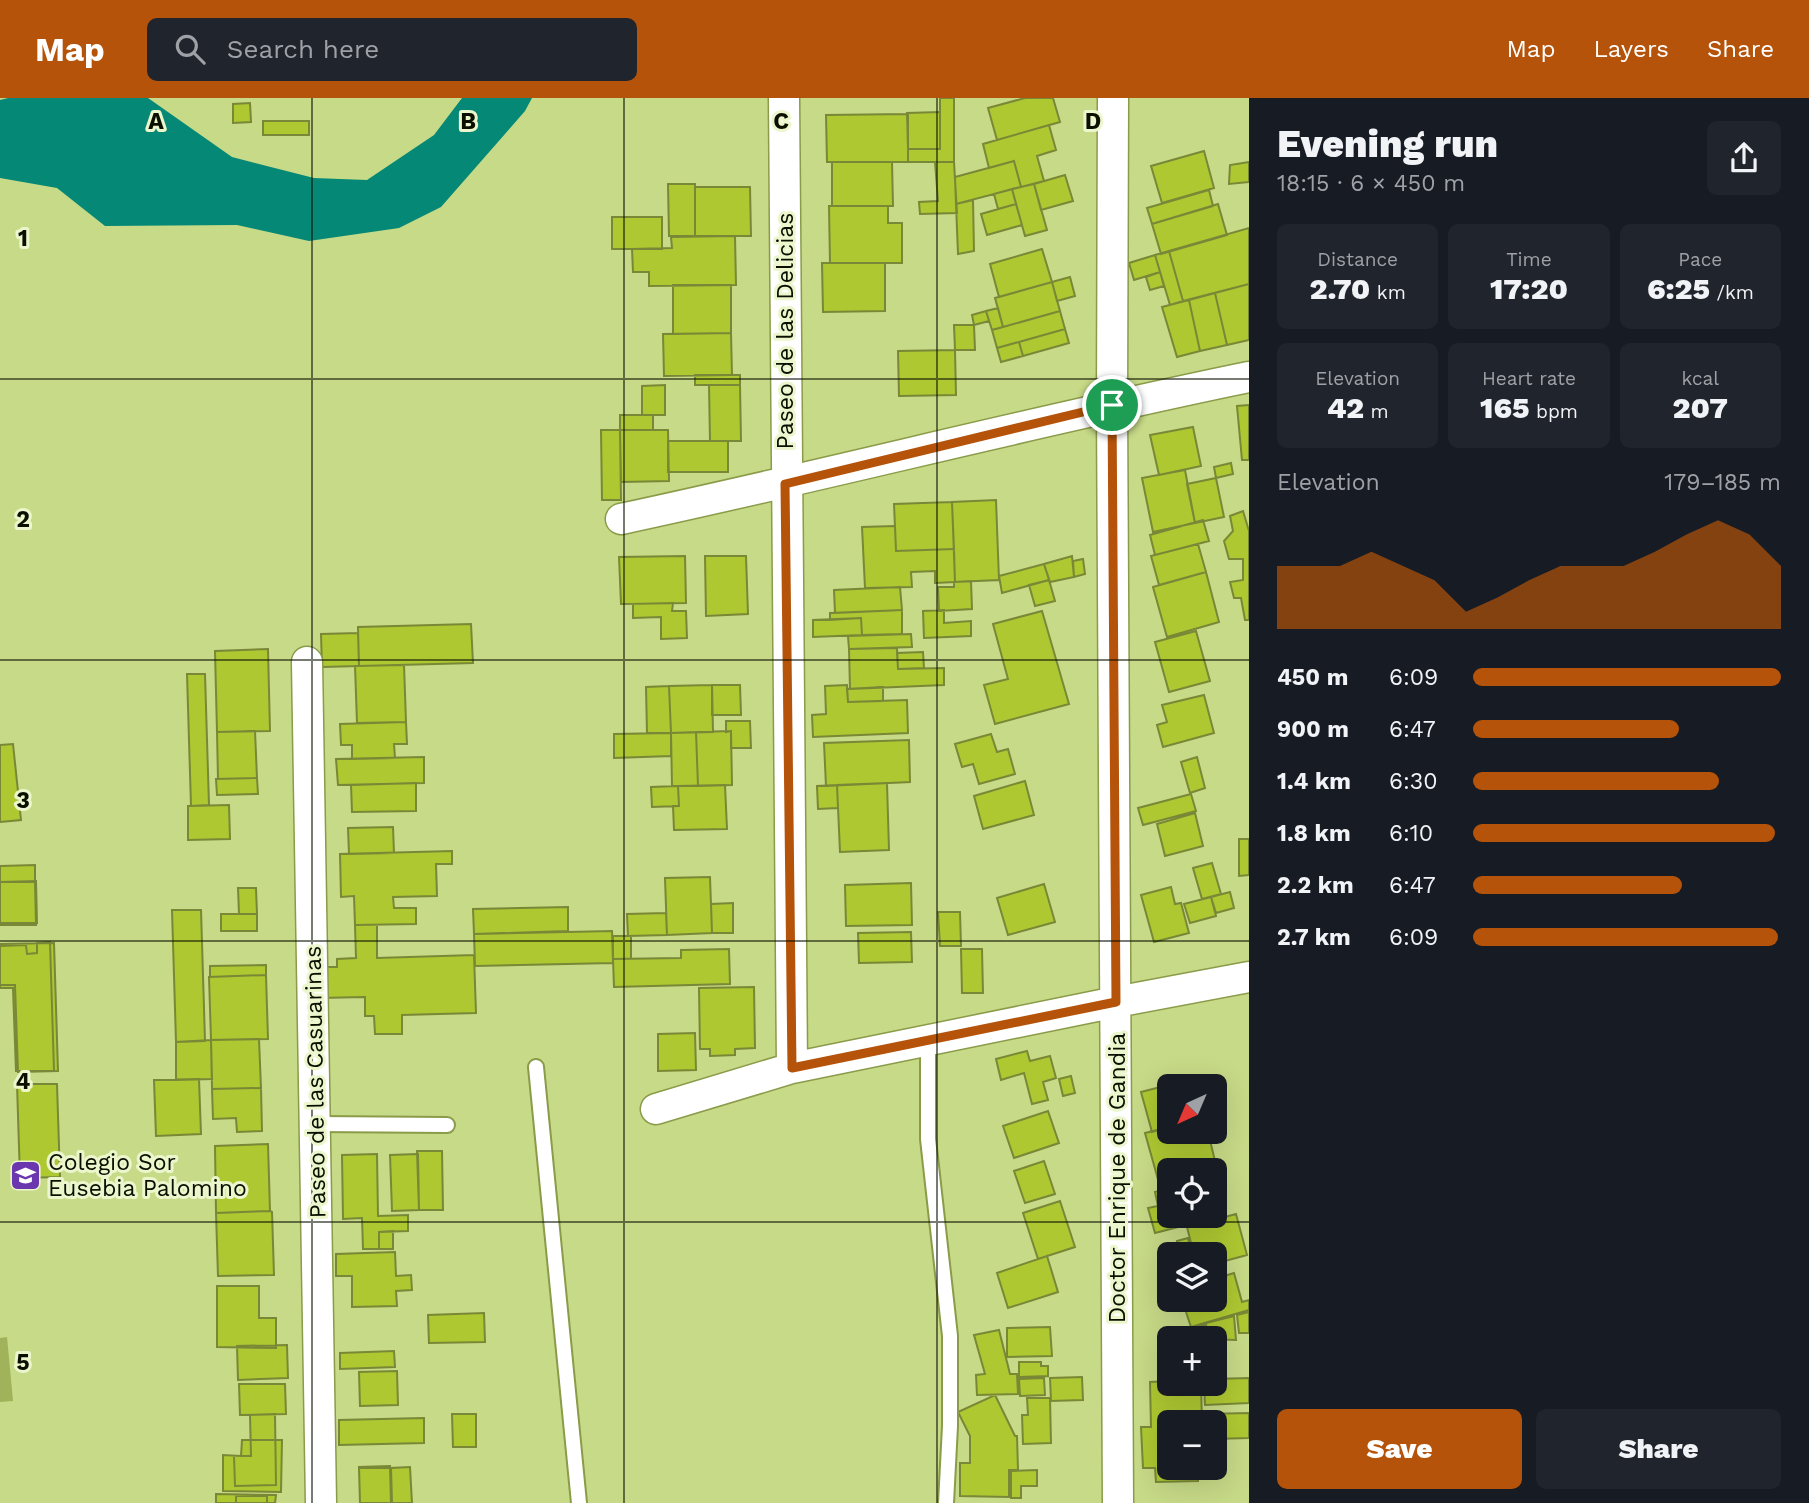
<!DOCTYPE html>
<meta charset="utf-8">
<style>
body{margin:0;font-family:"Work Sans",sans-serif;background:#20242c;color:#f1f3f6;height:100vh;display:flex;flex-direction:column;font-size:26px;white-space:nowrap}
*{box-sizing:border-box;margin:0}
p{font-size:23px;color:#9ea1a6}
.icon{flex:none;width:38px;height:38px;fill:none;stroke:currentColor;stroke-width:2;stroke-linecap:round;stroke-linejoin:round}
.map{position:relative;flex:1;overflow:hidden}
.side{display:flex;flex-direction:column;background:#171b24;width:560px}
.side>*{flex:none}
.needle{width:46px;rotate:224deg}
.fabs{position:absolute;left:1157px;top:976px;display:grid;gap:14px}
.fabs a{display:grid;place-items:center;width:70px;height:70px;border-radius:10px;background:#171b24;box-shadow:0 7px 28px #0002;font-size:35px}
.pin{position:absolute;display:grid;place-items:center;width:60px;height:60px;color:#fff;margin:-30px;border:4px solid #fff;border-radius:50%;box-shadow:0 2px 7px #0007}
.round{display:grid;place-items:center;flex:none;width:74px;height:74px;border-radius:10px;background:#20242c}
.head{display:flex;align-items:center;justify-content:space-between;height:119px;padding:0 28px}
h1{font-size:38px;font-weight:800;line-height:52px}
.metrics{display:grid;grid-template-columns:repeat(3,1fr);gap:10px;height:119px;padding:7px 28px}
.metrics div{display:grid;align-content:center;border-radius:10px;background:#20242c;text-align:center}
.metrics b{font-size:30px;font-weight:800}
.metrics small{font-size:19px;font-weight:400}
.metrics p{font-size:19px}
.chart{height:196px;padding:14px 28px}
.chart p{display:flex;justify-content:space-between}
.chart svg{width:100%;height:126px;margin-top:7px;fill:#b45309;opacity:.7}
.cta{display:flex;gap:14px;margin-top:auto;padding:14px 28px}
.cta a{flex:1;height:80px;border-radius:10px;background:#b45309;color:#fff;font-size:28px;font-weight:800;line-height:80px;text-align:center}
.cta a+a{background:#20242c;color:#f1f3f6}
ul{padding:0 28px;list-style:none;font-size:23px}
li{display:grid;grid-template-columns:112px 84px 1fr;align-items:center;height:52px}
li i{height:18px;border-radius:9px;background:#b45309}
header{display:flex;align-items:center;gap:42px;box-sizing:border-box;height:98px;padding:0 35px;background:#b45309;color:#fff}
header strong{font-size:33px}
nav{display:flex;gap:38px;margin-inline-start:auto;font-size:24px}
.search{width:490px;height:63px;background:#20242c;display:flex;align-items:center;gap:18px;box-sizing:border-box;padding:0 24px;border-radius:10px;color:#9ea1a6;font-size:26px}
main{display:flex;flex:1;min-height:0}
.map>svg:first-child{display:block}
</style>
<header>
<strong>Map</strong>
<div class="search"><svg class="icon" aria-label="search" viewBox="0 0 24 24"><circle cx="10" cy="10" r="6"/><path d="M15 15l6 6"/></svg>Search here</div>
<nav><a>Map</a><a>Layers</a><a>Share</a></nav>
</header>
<main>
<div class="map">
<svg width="1249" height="1405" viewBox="0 0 1249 1405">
<rect width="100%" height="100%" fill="#c7da87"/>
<path fill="#a0b35a" d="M7,1239L13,1303L0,1304V1240Z"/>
<path fill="#068877" d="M8,0H148L232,59L314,80L367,82L434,37L462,0H532L525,13L441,109L399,130L309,143L237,127L105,128L57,90L0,80V2Z"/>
<path fill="#aec832" stroke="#788836" stroke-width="2" d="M940,0H954V64H908V51H940Z
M1025,0H1053L1060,24L997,42L988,10Z
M250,5L251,24L233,25V6Z
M940,14V51H908L907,15Z
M908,16V64H827L826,17Z
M263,23H309V37H263Z
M1049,27L1056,52L1037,58L1044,83L1021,89L1014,63L989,70L983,46Z
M1204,53L1214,90L1162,105L1151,68Z
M1014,63L1021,89L956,106L955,79Z
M832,64H892L893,108H832Z
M935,64H954L957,115L920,116L919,104L938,103Z
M1249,64V84L1229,86L1230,67Z
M1065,77L1073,103L1041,112L1034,86Z
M668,86H695V138H669Z
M1034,86L1047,132L1025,138L1012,91Z
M695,89H750L751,138H695Z
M1012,91L1016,106L998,111L994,96Z
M1209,92L1213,108L1152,126L1147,110Z
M973,102L974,153L958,156L956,106Z
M1016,106L1022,127L987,137L981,116Z
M1218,106L1227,137L1161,156L1152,126Z
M829,108H888V125H902V165H830Z
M612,119H662V151H612Z
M1249,130V186L1183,203L1169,153Z
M735,138L736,187L649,188V174H633L632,151L672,150L671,139Z
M1042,151L1052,184L999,199L990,166Z
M1169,153L1183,203L1170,207L1155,157Z
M1155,157L1160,174L1134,182L1129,165Z
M822,165H885V213L823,214Z
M1160,174L1164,188L1150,192L1146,179Z
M1070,179L1075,198L1057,203L1052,184Z
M1052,184L1060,213L1003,229L995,200Z
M1249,186V242L1227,247L1215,195Z
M673,187H731V235L673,236Z
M1215,195L1227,247L1200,253L1189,202Z
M1189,202L1200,253L1177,259L1162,209Z
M998,210L1003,229L992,232L986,213Z
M986,213L989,223L974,227L972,217Z
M1060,213L1065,231L997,250L992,232Z
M954,227H974L975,252H955Z
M1065,231L1069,245L1023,258L1019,244Z
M731,235L732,277L664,278L663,236Z
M1019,244L1023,258L1001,264L997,250Z
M955,252L956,297L899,298L898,253Z
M695,277H740V287H695Z
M665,287V317H642V288Z
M709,287H740L741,343H710Z
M1249,307V362H1242L1237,308Z
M620,317H653V332H620Z
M1193,329L1201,368L1159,377L1150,337Z
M601,332H620L621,402H602Z
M620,332H668L669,383L621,384Z
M668,343H728V374H668Z
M1231,365L1233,376L1216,380L1214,369Z
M1185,372L1195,425L1153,434L1142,380Z
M1216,380L1224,419L1195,425L1187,386Z
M996,402L999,482L955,484L952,404Z
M952,404L954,451L896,453L894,406Z
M1243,413L1249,433V522H1245L1241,500H1234L1230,484L1243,482V461H1229L1224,443L1233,433L1230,418Z
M1203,422L1209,443L1155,457L1150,437Z
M895,428L896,453L954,451L955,484L935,485V473L911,474L912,489L865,490L862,429Z
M1198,446L1206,474L1159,487L1151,458Z
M685,458L686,505L621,506L619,459Z
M705,458H746L748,516L706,518Z
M1072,458L1074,479L1050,484L1044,466Z
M1083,461L1085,476L1074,479L1073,463Z
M1044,466L1049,482L1002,495L999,478Z
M1206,474L1219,524L1167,539L1153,489Z
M1049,482L1055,503L1035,508L1029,487Z
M971,483L972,511L939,513L938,489H954V484Z
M900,489L902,512L835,515L834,492Z
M673,505L672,513H686L687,540L661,541V519L633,520V506Z
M902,512V536L862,537L861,520L830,522V515Z
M944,512V525L971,523V538L924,540L923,513Z
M1042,513L1069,606L995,626L984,587L1008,581L993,526Z
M861,520L862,537L813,539V522Z
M471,526L473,565L359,568L358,529Z
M1196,533L1210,583L1169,594L1155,544Z
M358,535L359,568L322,569L321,536Z
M911,536L912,549L849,551L848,538Z
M897,550L898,571L944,570V587L850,591L849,551Z
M268,551L270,633L217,634L215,553Z
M923,554L924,570L898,571L897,555Z
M404,567L406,624L357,625L355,568Z
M187,576H205L209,707L191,708Z
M712,587H740L741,617H712Z
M712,587L713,634L671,635L669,588Z
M847,587L848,604L907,602L908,635L813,639L812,617L826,616L825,588Z
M669,588L671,635H647L646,589Z
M883,589V603L848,604L847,591Z
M1204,597L1214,635L1163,649L1157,627L1167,624L1162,607Z
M726,623H750L751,650H731V633L726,634Z
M406,624L407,646H394L395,660L352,661V647H341L340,626Z
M255,633L257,680L218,681L217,634Z
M731,633L732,687L698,688L696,634Z
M696,634L698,688H672L671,635Z
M671,635V658L614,660V636Z
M991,636L997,654L1008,651L1015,676L979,686L973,666L962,669L955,646Z
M909,642L910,684L826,688L824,645Z
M13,646L21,722L0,724V647Z
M424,659V685L338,687L336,661Z
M1197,659L1205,690L1190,695L1181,664Z
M257,680L258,696L217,697L216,681Z
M1025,683L1034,717L983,731L974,698Z
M416,685V713L352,714L351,687Z
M887,685L889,752L840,754L837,687Z
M725,687L727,731L674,732L673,708H679L678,688Z
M837,687L838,710L818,711L817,688Z
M678,688L679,708L652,709L651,689Z
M1191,696L1196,713L1143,727L1138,710Z
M229,707L230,741L188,742V708Z
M1195,715L1203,748L1165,758L1157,726Z
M393,729L394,755L349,756L348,730Z
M1239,741H1249V777L1239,778Z
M452,753V766H436L437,798L393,799L394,810H416V826L355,827L354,798L341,799L340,756Z
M1212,765L1221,796L1202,801L1193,770Z
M35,767V784H0V768Z
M710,779L712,835L667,837L665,780Z
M36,783L37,825H0V784Z
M0,784H35L36,827H0Z
M911,785L912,827L846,828L845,787Z
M1044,786L1055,824L1008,837L997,800Z
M1171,789L1175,806L1181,805L1189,835L1154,844L1141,797Z
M238,790H256L257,816H239Z
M1230,794L1234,810L1216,815L1211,799Z
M1211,799L1216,818L1190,825L1184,806Z
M733,805V835H712L711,806Z
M568,809V833L474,836L473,811Z
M172,812H201L205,943L176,944Z
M938,814H960L961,848H940Z
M666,815L667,837L628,838L627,816Z
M221,816H257V833H221Z
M355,827H377V860L474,857L476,915L402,917V936H375L374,918H365V899L319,900L318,869H337V861L356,860Z
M612,833L613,865L475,868L474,836Z
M911,834L912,864L859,865L858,835Z
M613,838H631V861H613Z
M50,844L54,973H16L13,890H0V848L26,847L27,856L37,855V845Z
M54,845L58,973L18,974L15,887H0V846Z
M729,851L730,886L614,889L613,861L681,860V852Z
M961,851H982L983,895H962Z
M266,867V877L210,879V868Z
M266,877L268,941L211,942L209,879Z
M754,889L755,950L735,951V957L710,958V951H700L699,890Z
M695,935L696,972L658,973V936Z
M259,941L261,990L212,991L211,942Z
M211,942L212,981L176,982V944Z
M1027,953L1030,963L1050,958L1056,980L1043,984L1048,1002L1032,1006L1024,975L1001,982L996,961Z
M1071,978L1075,995L1063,998L1059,981Z
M199,981L201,1036L156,1038L154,982Z
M17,986H57L60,1079L20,1080Z
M1168,987L1169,1029L1152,1034L1141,994Z
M261,990L262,1033L237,1034L236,1020L213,1021L212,991Z
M1048,1013L1059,1045L1014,1060L1003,1028Z
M1169,1029V1034H1208L1216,1067L1193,1073H1169V1083L1159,1085L1145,1035Z
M268,1046L270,1113L216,1115L215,1048Z
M417,1053H442L443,1112H419Z
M377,1056L378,1118L408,1117V1133L379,1134V1151H363L362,1120L343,1121L342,1057Z
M418,1056L419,1112L392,1113L390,1057Z
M1044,1063L1055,1096L1025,1105L1014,1073Z
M1220,1076L1226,1096L1220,1097L1225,1117L1155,1135L1148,1110L1158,1108L1155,1094L1169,1090V1118H1214V1078Z
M1060,1103L1075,1149L1038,1161L1023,1115Z
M270,1113L272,1114L274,1177L218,1178L216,1115Z
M1236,1116L1247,1157L1214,1166V1157H1194L1187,1129Z
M393,1133V1151H379V1134Z
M1188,1140L1192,1157H1169V1180L1163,1155L1179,1151L1177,1143Z
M395,1154L396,1178L411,1177L412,1192L396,1193L397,1208L352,1209V1178H336V1156Z
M1047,1158L1058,1194L1008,1210L997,1175Z
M1234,1175L1242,1204L1249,1202V1212L1191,1229L1185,1211L1180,1213L1177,1202H1214V1181Z
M217,1188H259V1220H276V1250L217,1249Z
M1249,1214V1235H1239L1237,1217Z
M484,1215L485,1244L429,1245L428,1217Z
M1234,1218L1236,1242L1207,1241L1206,1225Z
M1204,1227V1241H1183V1232Z
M1050,1229L1052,1258L1007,1259V1230Z
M999,1232L1010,1276H1017L1018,1296L977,1297L976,1277L985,1276L974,1237Z
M287,1247L288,1280L238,1282L237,1248Z
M394,1253L395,1269L340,1271V1255Z
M1019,1264H1041V1268H1048V1278L1019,1279Z
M397,1273L398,1307L360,1308L359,1274Z
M1082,1279L1083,1302L1051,1303L1050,1280Z
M1044,1280L1045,1297L1020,1298L1019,1281Z
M1249,1280V1305L1205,1307L1204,1286H1214V1281Z
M1169,1283V1286H1201L1202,1325H1169V1370H1198V1383L1156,1384L1155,1370H1143L1141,1329H1151L1150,1284Z
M239,1286H285L286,1316L240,1317Z
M995,1297L1015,1338H1017L1018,1372H1009V1399L960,1398V1365H970V1338L958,1314Z
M1027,1300H1050L1051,1345L1023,1346L1022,1317H1028Z
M1249,1315V1340L1214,1341V1325H1206L1205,1316Z
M275,1316L276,1387L235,1388L234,1358H251L250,1317Z
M452,1316H476V1349H453Z
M424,1320V1345L339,1347V1322Z
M242,1342H282L281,1394L223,1393V1357L241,1358Z
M390,1368L391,1405H360L359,1369Z
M410,1369L412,1405H392L391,1370Z
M359,1370H391L392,1405H360Z
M1037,1372V1388H1021V1400H1011V1373Z
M216,1396L276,1397L275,1405H216Z
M236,1398H267V1405H236Z"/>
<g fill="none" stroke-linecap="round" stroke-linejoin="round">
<defs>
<path id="lane" d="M928,942V1041L950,1238V1328L946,1405
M536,969L579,1405
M316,1026L447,1027"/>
<path id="street" d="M784,0L792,970
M1113,0L1112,307L1118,1405
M621,421C831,376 1039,322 1249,279
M307,564L321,1405
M656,1011L792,970L1116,904L1249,879"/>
</defs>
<use href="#lane" stroke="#8a9b49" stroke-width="18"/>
<use href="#street" stroke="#8a9b49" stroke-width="33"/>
<use href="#lane" stroke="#fff" stroke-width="14"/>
<use href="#street" stroke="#fff" stroke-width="30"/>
</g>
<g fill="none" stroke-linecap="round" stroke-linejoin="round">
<defs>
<path id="route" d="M1112,307L1116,904L792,970L785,386Z"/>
</defs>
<use href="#route" stroke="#fff" stroke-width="14"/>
<use href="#route" stroke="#b45309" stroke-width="9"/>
</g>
<path fill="none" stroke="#0a0f00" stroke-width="2" stroke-opacity="0.55" d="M312,0V1405M624,0V1405M937,0V1405M0,281H1249M0,562H1249M0,843H1249M0,1124H1249"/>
<defs>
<symbol id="school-square" viewBox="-11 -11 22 22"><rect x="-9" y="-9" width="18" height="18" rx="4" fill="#6b37ae" stroke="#ecf6cd"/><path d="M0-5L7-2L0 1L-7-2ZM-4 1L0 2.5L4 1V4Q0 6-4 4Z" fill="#fff"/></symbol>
</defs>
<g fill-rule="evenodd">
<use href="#school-square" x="8" y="1060" width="35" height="35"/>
</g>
<g text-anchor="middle" stroke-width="6" stroke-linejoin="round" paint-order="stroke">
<g font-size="23" fill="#0a0f00" stroke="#ecf6cd">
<text transform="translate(785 233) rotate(-90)" y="8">Paseo de las Delicias</text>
<text transform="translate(315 984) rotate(-91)" y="8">Paseo de las Casuarinas</text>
<text transform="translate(1117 1080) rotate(-90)" y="8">Doctor Enrique de Gandia</text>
</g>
<g font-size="23" fill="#0a0f00" stroke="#ecf6cd" text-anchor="start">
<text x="48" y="1072">Colegio Sor<tspan x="48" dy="26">Eusebia Palomino</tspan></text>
</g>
</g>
<g font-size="23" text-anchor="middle" font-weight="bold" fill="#0a0f00" stroke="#ecf6cd" stroke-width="6" stroke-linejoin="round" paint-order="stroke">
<text x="156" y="31">A</text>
<text x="468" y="31">B</text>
<text x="781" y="31">C</text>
<text x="1093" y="31">D</text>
<text x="23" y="148">1</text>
<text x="23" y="429">2</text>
<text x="23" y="710">3</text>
<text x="23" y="991">4</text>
<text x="23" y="1272">5</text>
</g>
</svg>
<div class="fabs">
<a><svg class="needle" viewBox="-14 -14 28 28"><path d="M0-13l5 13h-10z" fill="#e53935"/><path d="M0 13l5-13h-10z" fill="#9ea1a6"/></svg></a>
<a><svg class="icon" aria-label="locate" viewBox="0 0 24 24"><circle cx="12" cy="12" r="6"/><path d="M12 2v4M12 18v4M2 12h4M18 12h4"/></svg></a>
<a><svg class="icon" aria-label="layers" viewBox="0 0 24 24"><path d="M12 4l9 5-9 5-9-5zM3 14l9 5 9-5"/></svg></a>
<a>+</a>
<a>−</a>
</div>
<div class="pin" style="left:1112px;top:307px;background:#1e9e55"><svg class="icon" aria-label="arrive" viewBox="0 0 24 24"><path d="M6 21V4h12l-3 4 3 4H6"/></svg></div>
</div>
<section class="side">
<div class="head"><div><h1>Evening run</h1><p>18:15 · 6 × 450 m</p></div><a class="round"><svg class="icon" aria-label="share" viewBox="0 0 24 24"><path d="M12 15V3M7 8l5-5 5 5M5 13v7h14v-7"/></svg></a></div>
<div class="metrics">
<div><p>Distance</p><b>2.70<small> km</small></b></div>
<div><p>Time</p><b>17:20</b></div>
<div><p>Pace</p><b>6:25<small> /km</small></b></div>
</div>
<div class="metrics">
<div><p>Elevation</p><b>42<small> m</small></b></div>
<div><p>Heart rate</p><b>165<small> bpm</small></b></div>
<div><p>kcal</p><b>207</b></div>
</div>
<div class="chart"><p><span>Elevation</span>179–185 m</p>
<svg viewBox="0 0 160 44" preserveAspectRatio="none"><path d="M0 44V22L10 22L20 22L30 17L40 22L50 27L60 38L70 33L80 27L90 22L100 22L110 22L120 17L130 11L140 6L150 11L160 22V44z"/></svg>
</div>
<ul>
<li><b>450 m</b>6:09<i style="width:100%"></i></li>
<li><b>900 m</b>6:47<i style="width:67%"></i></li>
<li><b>1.4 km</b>6:30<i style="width:80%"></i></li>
<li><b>1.8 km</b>6:10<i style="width:98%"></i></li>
<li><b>2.2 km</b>6:47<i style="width:68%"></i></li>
<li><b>2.7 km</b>6:09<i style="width:99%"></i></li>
</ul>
<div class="cta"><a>Save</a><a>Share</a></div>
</section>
</main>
